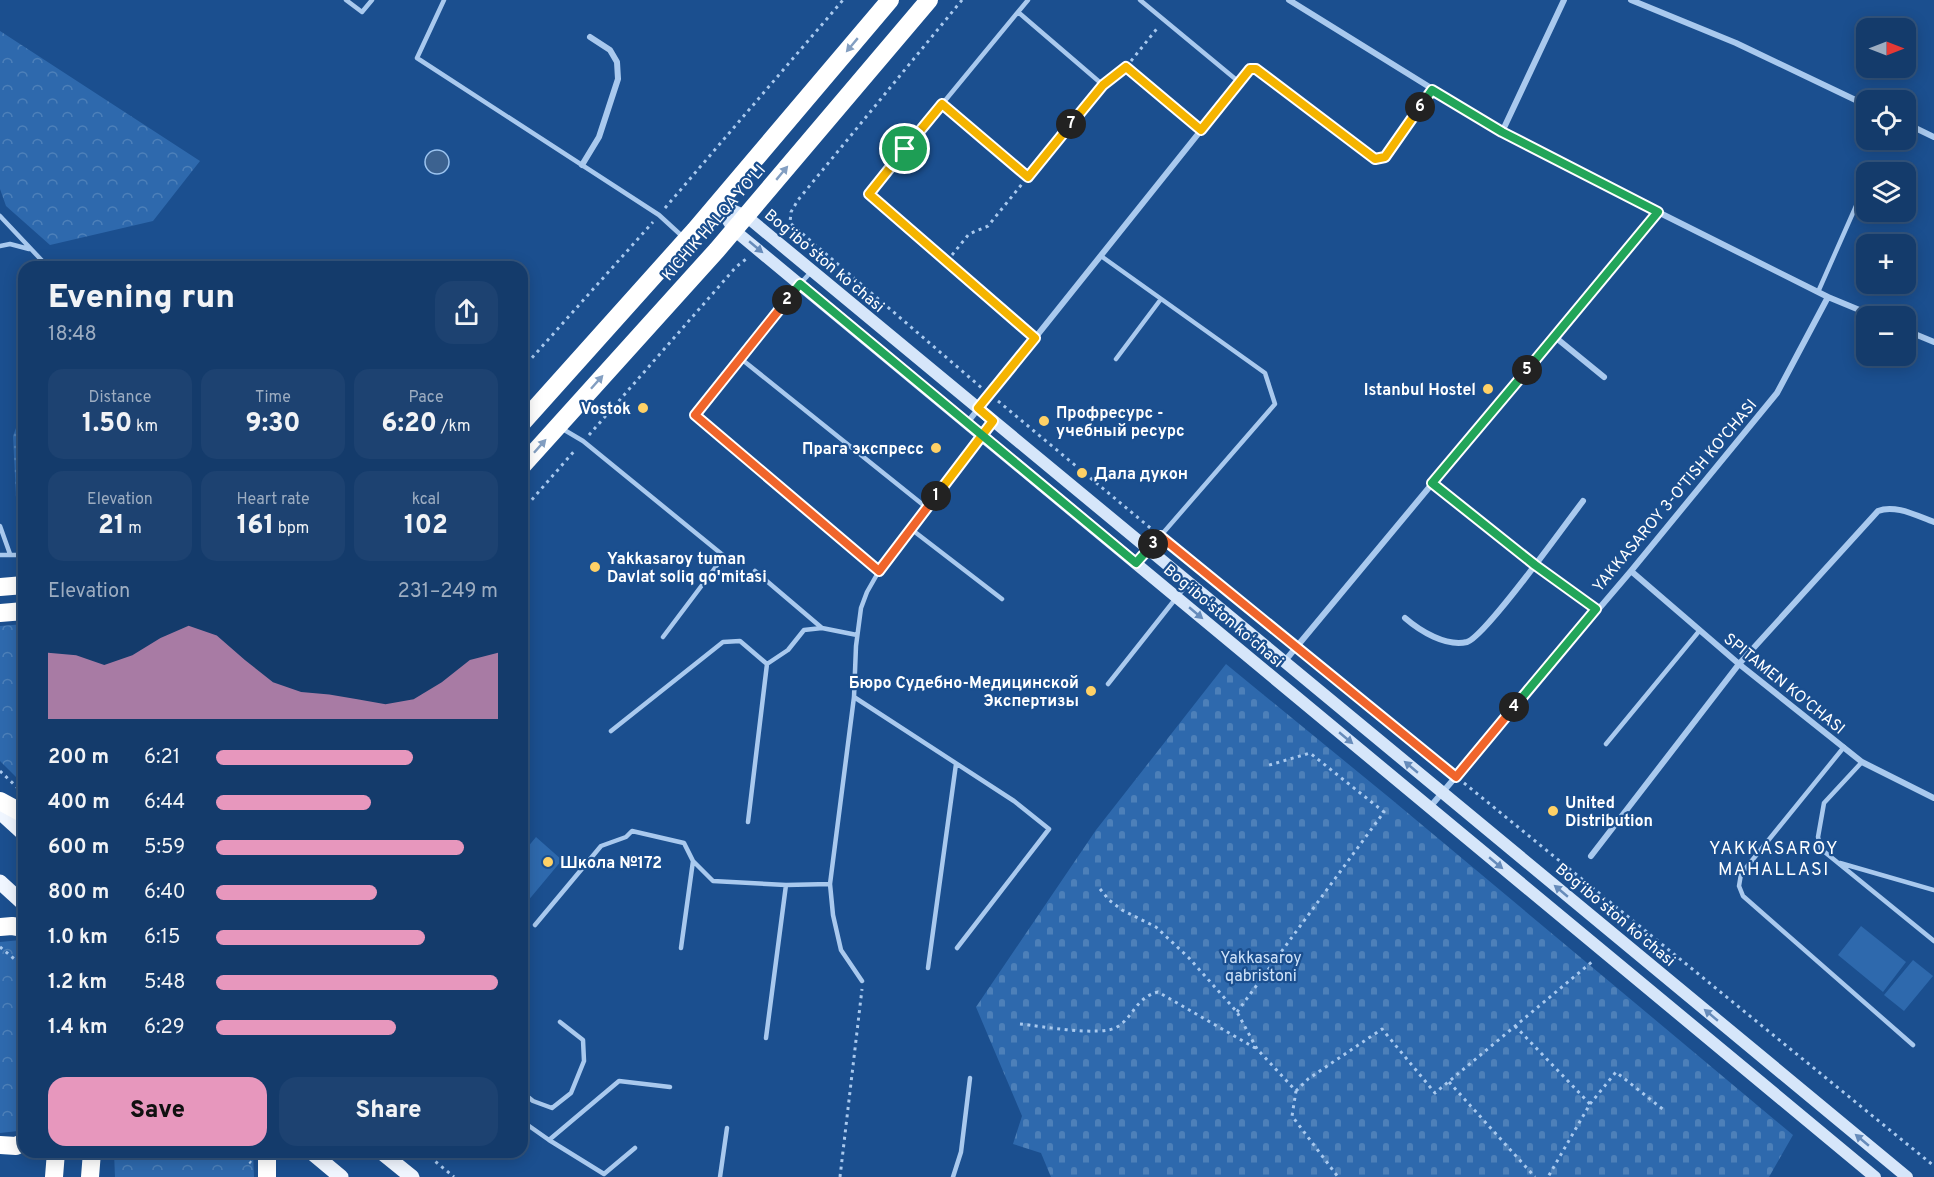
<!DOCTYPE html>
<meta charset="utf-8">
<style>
body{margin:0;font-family:Overpass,sans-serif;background:#1d4271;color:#f1f3f6;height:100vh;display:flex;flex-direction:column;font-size:22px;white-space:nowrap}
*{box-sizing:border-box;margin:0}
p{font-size:20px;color:#9dadc1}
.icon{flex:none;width:33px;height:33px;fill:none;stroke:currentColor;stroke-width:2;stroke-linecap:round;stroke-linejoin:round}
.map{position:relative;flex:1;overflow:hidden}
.sheet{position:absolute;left:18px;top:261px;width:510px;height:897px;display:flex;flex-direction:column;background:#143b6b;border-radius:18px;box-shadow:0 3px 15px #0003,0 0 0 2px #33557e}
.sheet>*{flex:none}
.needle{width:39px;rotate:90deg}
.buttons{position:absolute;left:1856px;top:18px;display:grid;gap:12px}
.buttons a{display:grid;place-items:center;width:60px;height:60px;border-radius:12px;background:#143b6b;box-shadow:0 3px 15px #0003,0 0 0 2px #33557e;font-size:30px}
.pin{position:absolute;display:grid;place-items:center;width:51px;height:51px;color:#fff;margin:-26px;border:3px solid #fff;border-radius:50%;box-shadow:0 2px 6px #0007}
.km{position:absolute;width:30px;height:30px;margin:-15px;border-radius:50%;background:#222;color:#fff;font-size:16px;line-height:30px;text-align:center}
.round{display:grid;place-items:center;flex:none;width:63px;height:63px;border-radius:18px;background:#1d4271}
.overview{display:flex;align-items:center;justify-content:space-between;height:102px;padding:0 30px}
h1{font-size:33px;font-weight:800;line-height:45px}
.figures{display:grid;grid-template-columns:repeat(3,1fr);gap:9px;height:102px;padding:6px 30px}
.figures div{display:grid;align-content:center;border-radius:15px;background:#1d4271;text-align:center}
.figures b{font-size:26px;font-weight:800}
.figures small{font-size:16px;font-weight:400}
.figures p{font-size:16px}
.chart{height:168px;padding:12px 30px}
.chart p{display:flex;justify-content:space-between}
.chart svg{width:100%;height:108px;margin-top:6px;fill:#e797bd;opacity:.7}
.cta{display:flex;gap:12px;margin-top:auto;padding:12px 30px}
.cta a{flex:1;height:69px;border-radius:18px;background:#e797bd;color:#111;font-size:24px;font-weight:800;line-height:69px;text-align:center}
.cta a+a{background:#1d4271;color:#f1f3f6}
ul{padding:0 30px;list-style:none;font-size:20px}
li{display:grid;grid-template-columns:96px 72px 1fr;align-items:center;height:45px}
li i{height:15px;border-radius:8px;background:#e797bd}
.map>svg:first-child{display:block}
</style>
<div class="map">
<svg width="1934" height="1177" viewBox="0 0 1934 1177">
<defs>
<pattern id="grass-dots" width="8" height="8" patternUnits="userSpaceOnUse" patternTransform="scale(1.5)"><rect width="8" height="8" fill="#2e69ad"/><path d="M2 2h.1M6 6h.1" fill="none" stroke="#4d80b9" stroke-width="1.8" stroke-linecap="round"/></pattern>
<pattern id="forest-crowns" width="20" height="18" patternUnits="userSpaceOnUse" patternTransform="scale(1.5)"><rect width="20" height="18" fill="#2e69ad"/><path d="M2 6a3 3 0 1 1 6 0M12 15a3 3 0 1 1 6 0" fill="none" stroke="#4d80b9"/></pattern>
<pattern id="cemetery-stones" width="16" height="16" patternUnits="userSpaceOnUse" patternTransform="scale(1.5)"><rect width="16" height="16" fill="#2e69ad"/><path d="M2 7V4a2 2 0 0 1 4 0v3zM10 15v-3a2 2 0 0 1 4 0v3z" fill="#4d80b9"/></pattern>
</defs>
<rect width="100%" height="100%" fill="#1b4f8f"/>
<path fill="url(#grass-dots)" d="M24,407V514L16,497L13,436Z"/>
<path fill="url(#forest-crowns)" d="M0,31L200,161L153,221L50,245L6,206L0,189Z
M24,624V780L18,779L0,761V626Z
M21,940L24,941V1126L18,1131L0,1133V942Z
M114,1152H253L254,1177H115Z"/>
<path fill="url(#cemetery-stones)" d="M1226,664L1391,799L1793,1135L1769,1177H1051L1041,1153L1013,1144L1022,1116L976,1007L1096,830Z"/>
<path fill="#2e69ad" d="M536,837L562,860L522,908V854Z
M1861,926L1906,962L1883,992L1838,955Z
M1913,960L1933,976L1904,1011L1884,995Z"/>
<path fill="#3c6290" stroke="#9cc4f0" stroke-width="1.5" d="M425 162a12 12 0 1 1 24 0a12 12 0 1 1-24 0Z"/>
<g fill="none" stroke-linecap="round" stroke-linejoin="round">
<path stroke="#a9c9ee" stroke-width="3" stroke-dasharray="3 4.5" stroke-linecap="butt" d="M962,0L798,200L791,212L790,223L983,389
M1131,61L1159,26
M1034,170L1098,91
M665,208L843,0
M952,255L969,234L988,226L1022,184
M522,369L653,222
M998,401L1154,531
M589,435L736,267L746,259
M522,511L576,449
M1169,542L1289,641
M1303,652L1447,769
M0,771L23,793
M1464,783L1934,1166
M1100,889L1109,900L1122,910L1156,927L1189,958L1237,1012L1257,1049L1296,1091L1292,1116L1338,1177
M0,947L24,967
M1237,1012L1384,812L1310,753L1266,766
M1020,1024C1041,1026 1100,1037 1117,1027C1133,1018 1136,997 1158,992L1255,1048
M1515,1026L1590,1104L1548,1177
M1449,1082L1535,1177
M1296,1091L1308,1079L1382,1029L1435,1093L1593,961
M1590,1104L1616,1072L1665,1111
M238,1152L251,1163
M424,1152L454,1177
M840,1177L862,989"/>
<path stroke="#a9c9ee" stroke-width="4.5" d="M346,0L362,12L372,0
M444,0L417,58L659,215L683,237
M1140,0L1239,82
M1018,12L1028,0
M1126,67L1201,131
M942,104L1027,177
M0,216L48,267
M0,246L10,244L29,249
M1101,256L1265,373L1275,404L1137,563
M810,273L791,294L695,415L879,571
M1818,292L1856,206
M1035,338L869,193L1018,12L1103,85
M740,358L927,508
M1116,359L1161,299
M561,428L583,441L724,556L663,637
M0,526L10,554
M911,529L1002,599
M0,555H21L24,558
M755,571L822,628
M1108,684L1188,583
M854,697L1014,801L1049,829L957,948
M611,731L723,642L740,641L767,664
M1606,744L1700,630
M1844,747L1741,874L1739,886L1743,896L1913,1045
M1862,762L1824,803L1818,837L1821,849L1934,941
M748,822L767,664L788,650L804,630L822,628L857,635
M1840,863L1934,890
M535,925L601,846L626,837L632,831L684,843L693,861L713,881L786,885L830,884
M681,948L693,861
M928,968L956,764
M862,981L841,950L833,915L830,884L854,697L856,646L861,608L867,592L879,571L992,423
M766,1038L786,885
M522,1092L533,1101L552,1108L571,1093L584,1061L583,1040L560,1022
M522,1121L549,1140L604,1174L635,1148
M549,1140L619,1081L670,1087
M720,1177L727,1128
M953,1177L961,1152L970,1078"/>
<path stroke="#a9c9ee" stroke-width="6" d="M1289,0L1502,132L1658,212L1828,297L1874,316
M1631,0L1736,43L1866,105
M1905,123L1934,137
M1502,132L1564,0
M582,165L599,137L618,79L617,62L610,50L590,37
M1905,330L1934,342
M1555,337L1604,377
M967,423L1250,69H1256L1261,72L1375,159L1385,157L1432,90
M1432,483L1535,565L1596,609
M1631,571L1739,664L1862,762L1934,798
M1405,618C1420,631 1446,647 1467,642C1485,637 1567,522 1583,501
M1284,662L1658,212
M1430,807L1631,571L1777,393L1828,297
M1591,856L1739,664L1878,511C1895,504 1917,516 1934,522"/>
<path stroke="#d6e6fa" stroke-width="12" d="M718,204L746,216L775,240L1907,1177
M718,205L734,230L1875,1177"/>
<path stroke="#f0f6ff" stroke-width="15" d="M0,812L24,834
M0,882L24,904
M311,1152L341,1177
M381,1152L412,1177"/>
<path stroke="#fff" stroke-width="18" d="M522,423L695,230L890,0
M522,466L717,250L929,0
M0,587L24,585
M0,613L24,611
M0,801L24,814
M0,927L12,926L24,928
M0,1145L16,1146L24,1142
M267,1152V1177
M54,1177L56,1152
M90,1177L92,1152"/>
</g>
<defs><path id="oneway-solid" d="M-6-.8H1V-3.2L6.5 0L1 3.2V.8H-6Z" transform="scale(1.5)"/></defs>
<g fill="#829ec1">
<use href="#oneway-solid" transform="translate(852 45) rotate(130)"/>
<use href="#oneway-solid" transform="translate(782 173) rotate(-50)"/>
<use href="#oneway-solid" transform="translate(597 382) rotate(-48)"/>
<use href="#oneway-solid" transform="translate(540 446) rotate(-48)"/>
</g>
<g fill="#668bba">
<use href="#oneway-solid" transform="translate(756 247) rotate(40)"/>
<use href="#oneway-solid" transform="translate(1196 613) rotate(40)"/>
<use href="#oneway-solid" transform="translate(1346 738) rotate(40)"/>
<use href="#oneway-solid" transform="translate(1411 767) rotate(-140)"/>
<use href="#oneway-solid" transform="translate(1496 863) rotate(40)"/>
<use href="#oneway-solid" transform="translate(1561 891) rotate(-140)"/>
<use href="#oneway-solid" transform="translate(1711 1015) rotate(-140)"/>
<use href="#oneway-solid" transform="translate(1862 1140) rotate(-140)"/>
</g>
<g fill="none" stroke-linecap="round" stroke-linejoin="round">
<defs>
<path id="split-1" d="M905,149L869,194L1035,338L978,408L993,421L936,496"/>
<path id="split-2" d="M787,300L695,415L879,571L936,496"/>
<path id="split-3" d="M787,300L800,284L1136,563L1153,544"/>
<path id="split-4" d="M1153,544L1160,536L1456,777L1514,707"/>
<path id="split-5" d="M1514,707L1596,609L1535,565L1432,483L1527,370"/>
<path id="split-6" d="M1420,107L1432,90L1502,132L1658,212L1527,370"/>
<path id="split-7" d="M1071,124L1103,85L1126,67L1201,130L1250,69H1256L1375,159L1385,157L1420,107"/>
<path id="split-8" d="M905,149L942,104L1028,177L1071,124"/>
</defs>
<use href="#split-1" stroke="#fff" stroke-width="12"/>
<use href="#split-2" stroke="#fff" stroke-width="12"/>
<use href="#split-3" stroke="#fff" stroke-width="12"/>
<use href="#split-4" stroke="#fff" stroke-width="12"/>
<use href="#split-5" stroke="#fff" stroke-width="12"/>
<use href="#split-6" stroke="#fff" stroke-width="12"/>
<use href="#split-7" stroke="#fff" stroke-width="12"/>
<use href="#split-8" stroke="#fff" stroke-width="12"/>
<use href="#split-1" stroke="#f5b400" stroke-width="8"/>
<use href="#split-2" stroke="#f0652b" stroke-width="8"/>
<use href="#split-3" stroke="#22a559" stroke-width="8"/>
<use href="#split-4" stroke="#f0652b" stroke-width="8"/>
<use href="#split-5" stroke="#22a559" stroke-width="8"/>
<use href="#split-6" stroke="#22a559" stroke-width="8"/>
<use href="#split-7" stroke="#f5b400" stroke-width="8"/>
<use href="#split-8" stroke="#f5b400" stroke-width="8"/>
</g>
<g fill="#ffd166" stroke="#1b4f8f" stroke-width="2">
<circle cx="1488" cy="389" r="6"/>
<circle cx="643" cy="408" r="6"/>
<circle cx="1044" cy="421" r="6"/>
<circle cx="936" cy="448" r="6"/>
<circle cx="1082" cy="473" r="6"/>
<circle cx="595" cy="567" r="6"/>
<circle cx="1091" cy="691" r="6"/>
<circle cx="1553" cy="811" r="6"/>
<circle cx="548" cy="862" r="6"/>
</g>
<g text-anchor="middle" stroke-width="4.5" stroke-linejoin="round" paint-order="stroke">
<g font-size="16" fill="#fff" stroke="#1b4f8f">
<text transform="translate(713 222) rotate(-49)" y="6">KICHIK HALQA YO'LI</text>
<text transform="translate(825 260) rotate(40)" y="6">Bogʻiboʻston koʻchasi</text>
<text transform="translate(1674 495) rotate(-50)" y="6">YAKKASAROY 3-O'TISH KO'CHASI</text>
<text transform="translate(1224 615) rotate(40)" y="6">Bogʻiboʻston koʻchasi</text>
<text transform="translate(1785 683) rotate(39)" y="6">SPITAMEN KO'CHASI</text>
<text transform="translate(1616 914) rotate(40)" y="6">Bogʻiboʻston koʻchasi</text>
</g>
<g font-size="16" font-weight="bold" fill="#fff" stroke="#1b4f8f" text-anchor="start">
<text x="1476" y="395" text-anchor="end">Istanbul Hostel</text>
<text x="631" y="414" text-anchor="end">Vostok</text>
<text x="1056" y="418">Профресурс -<tspan x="1056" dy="18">учебный ресурс</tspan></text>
<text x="924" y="454" text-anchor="end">Прага экспресс</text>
<text x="1094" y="479">Дала дукон</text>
<text x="607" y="564">Yakkasaroy tuman<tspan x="607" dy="18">Davlat soliq qo'mitasi</tspan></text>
<text x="1079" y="688" text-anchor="end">Бюро Судебно-Медицинской<tspan x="1079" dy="18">Экспертизы</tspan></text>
<text x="1565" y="808">United<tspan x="1565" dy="18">Distribution</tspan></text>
<text x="560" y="868">Школа №172</text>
</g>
<g font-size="16" fill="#cfe3fa" stroke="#1b4f8f">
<text x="1261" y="963">Yakkasaroy<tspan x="1261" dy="18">qabristoni</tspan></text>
</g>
<g font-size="18" letter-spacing="1.5" fill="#fff" stroke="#1b4f8f">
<text x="1774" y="854">YAKKASAROY<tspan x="1774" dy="21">MAHALLASI</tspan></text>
</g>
</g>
</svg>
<div class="buttons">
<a><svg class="needle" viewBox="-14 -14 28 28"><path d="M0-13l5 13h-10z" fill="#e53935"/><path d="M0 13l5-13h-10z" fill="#9dadc1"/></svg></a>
<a><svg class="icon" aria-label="locate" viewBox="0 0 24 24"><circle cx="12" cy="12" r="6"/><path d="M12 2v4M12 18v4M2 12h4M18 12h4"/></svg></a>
<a><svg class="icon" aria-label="layers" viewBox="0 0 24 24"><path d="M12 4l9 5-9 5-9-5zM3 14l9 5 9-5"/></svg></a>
<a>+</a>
<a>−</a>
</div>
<div class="pin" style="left:905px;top:149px;background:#1e9e55"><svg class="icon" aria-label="arrive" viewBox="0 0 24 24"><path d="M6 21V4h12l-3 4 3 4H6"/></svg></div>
<b class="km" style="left:936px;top:496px">1</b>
<b class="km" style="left:787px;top:300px">2</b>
<b class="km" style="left:1153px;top:544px">3</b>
<b class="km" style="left:1514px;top:707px">4</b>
<b class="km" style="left:1527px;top:370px">5</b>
<b class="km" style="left:1420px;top:107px">6</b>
<b class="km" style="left:1071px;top:124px">7</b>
<section class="sheet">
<div class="overview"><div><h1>Evening run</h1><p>18:48</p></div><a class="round"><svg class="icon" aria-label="share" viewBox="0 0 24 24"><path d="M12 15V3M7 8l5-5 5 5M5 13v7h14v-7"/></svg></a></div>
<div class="figures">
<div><p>Distance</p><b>1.50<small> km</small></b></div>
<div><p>Time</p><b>9:30</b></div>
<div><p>Pace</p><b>6:20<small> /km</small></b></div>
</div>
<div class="figures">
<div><p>Elevation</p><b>21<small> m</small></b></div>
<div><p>Heart rate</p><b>161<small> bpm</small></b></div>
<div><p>kcal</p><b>102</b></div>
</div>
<div class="chart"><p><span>Elevation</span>231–249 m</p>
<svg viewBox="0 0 160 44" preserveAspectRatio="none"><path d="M0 44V17L10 18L20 22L30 18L40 11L50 6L60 10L70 20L80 29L90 33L100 34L110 36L120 38L130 36L140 29L150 20L160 17V44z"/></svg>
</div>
<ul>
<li><b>200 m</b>6:21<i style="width:70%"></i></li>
<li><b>400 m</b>6:44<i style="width:55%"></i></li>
<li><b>600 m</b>5:59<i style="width:88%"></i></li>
<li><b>800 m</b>6:40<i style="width:57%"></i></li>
<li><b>1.0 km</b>6:15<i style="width:74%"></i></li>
<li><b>1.2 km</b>5:48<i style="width:100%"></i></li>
<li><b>1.4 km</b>6:29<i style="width:64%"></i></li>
</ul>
<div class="cta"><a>Save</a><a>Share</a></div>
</section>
</div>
